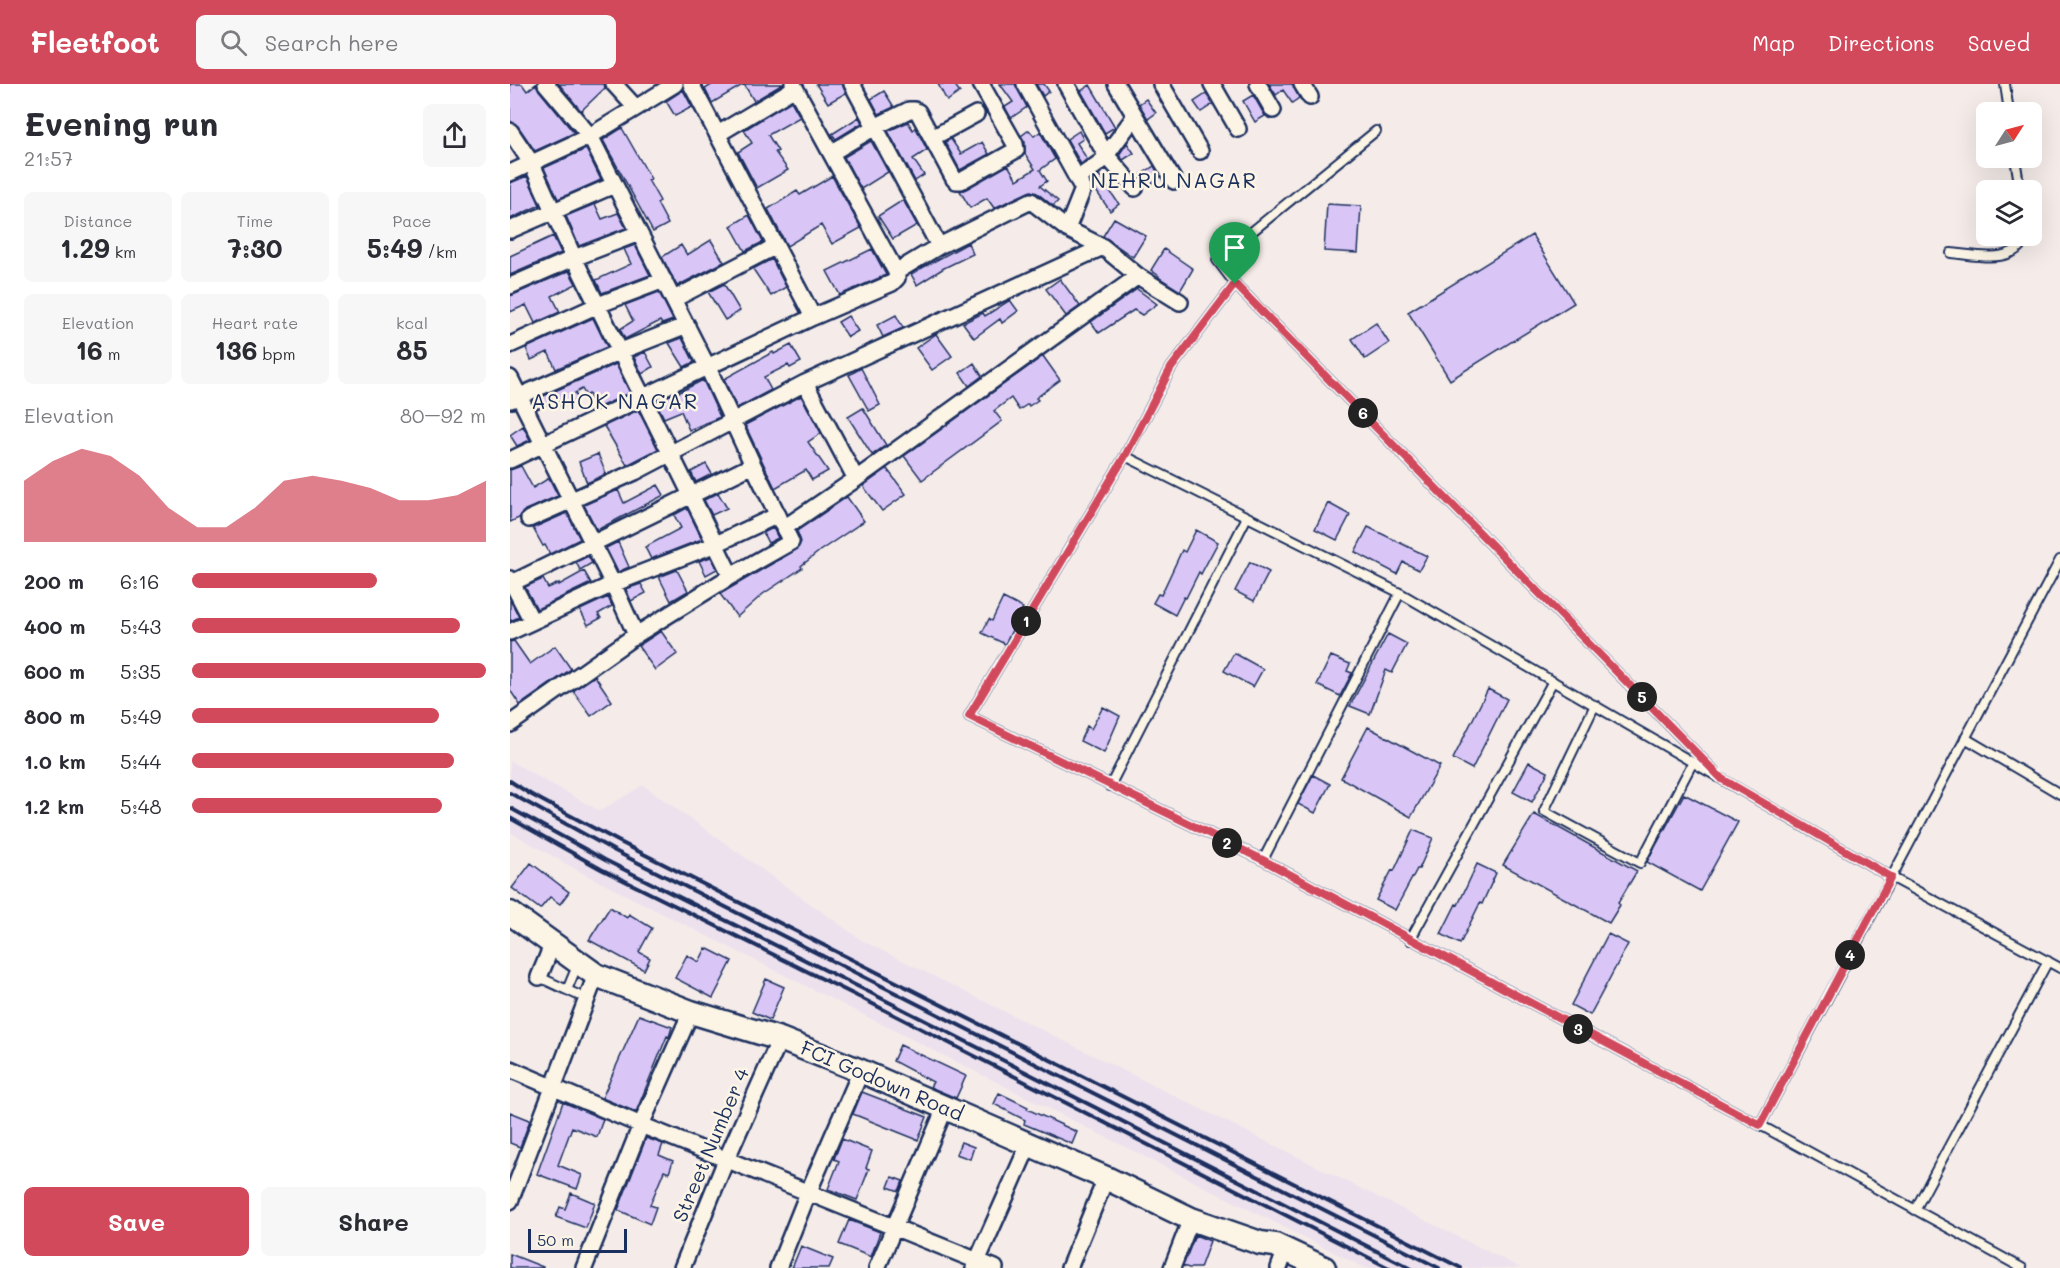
<!DOCTYPE html>
<meta charset="utf-8">
<style>
body{margin:0;font-family:Mali,sans-serif;background:#f7f7f7;color:#2b2b33;height:100vh;display:flex;flex-direction:column;font-size:22px;white-space:nowrap}
*{box-sizing:border-box;margin:0}
p{font-size:20px;color:#7c7c81}
.icon{flex:none;width:33px;height:33px;fill:none;stroke:currentColor;stroke-width:2;stroke-linecap:round;stroke-linejoin:round}
.map{position:relative;flex:1;overflow:hidden}
.sheet{display:flex;flex-direction:column;background:#fff;width:510px}
.sheet>*{flex:none}
.needle{width:39px;rotate:54deg}
.buttons{position:absolute;left:1466px;top:18px;display:grid;gap:12px}
.buttons a{display:grid;place-items:center;width:66px;height:66px;border-radius:9px;background:#fff;box-shadow:0 6px 24px #0002;font-size:30px}
.scale{position:absolute;left:18px;bottom:15px;width:99px;box-sizing:border-box;padding-left:6px;border:3px solid #1b2f5e;border-top:0;font-size:16px;line-height:21px;white-space:nowrap;color:#1b2f5e;-webkit-text-stroke:4px #fcf5e5;paint-order:stroke}
.pin{position:absolute;display:grid;place-items:center;width:51px;height:51px;color:#fff;margin:-62px -26px;border-radius:50% 50% 50% 0;rotate:-45deg;box-shadow:0 0 6px #0007}
.pin .icon{rotate:45deg}
.km{position:absolute;width:30px;height:30px;margin:-15px;border-radius:50%;background:#222;color:#fff;font-size:16px;line-height:30px;text-align:center}
.round{display:grid;place-items:center;flex:none;width:63px;height:63px;border-radius:9px;background:#f7f7f7}
.overview{display:flex;align-items:center;justify-content:space-between;height:102px;padding:0 24px}
h1{font-size:33px;font-weight:700;line-height:45px}
.stats{display:grid;grid-template-columns:repeat(3,1fr);gap:9px;height:102px;padding:6px 24px}
.stats div{display:grid;align-content:center;border-radius:9px;background:#f7f7f7;text-align:center}
.stats b{font-size:26px;font-weight:700}
.stats small{font-size:16px;font-weight:400}
.stats p{font-size:16px}
.chart{height:168px;padding:12px 24px}
.chart p{display:flex;justify-content:space-between}
.chart svg{width:100%;height:108px;margin-top:6px;fill:#d1495b;opacity:.7}
.button{display:flex;gap:12px;margin-top:auto;padding:12px 24px}
.button a{flex:1;height:69px;border-radius:9px;background:#d1495b;color:#fff;font-size:24px;font-weight:700;line-height:69px;text-align:center}
.button a+a{background:#f7f7f7;color:#2b2b33}
ul{padding:0 24px;list-style:none;font-size:20px}
li{display:grid;grid-template-columns:96px 72px 1fr;align-items:center;height:45px}
li i{height:15px;border-radius:8px;background:#d1495b}
header{display:flex;align-items:center;gap:36px;box-sizing:border-box;height:84px;padding:0 30px;background:#d1495b;color:#fff}
header strong{font-size:28px}
nav{display:flex;gap:33px;margin-inline-start:auto;font-size:21px}
.search{width:420px;height:54px;background:#f7f7f7;display:flex;align-items:center;gap:15px;box-sizing:border-box;padding:0 21px;border-radius:9px;color:#7c7c81;font-size:22px}
main{display:flex;flex:1;min-height:0}
.map>svg:first-child{display:block}
</style>
<header>
<strong>Fleetfoot</strong>
<div class="search"><svg class="icon" aria-label="search" viewBox="0 0 24 24"><circle cx="10" cy="10" r="6"/><path d="M15 15l6 6"/></svg>Search here</div>
<nav><a>Map</a><a>Directions</a><a>Saved</a></nav>
</header>
<main>
<section class="sheet">
<div class="overview"><div><h1>Evening run</h1><p>21:57</p></div><a class="round"><svg class="icon" aria-label="share" viewBox="0 0 24 24"><path d="M12 15V3M7 8l5-5 5 5M5 13v7h14v-7"/></svg></a></div>
<div class="stats">
<div><p>Distance</p><b>1.29<small> km</small></b></div>
<div><p>Time</p><b>7:30</b></div>
<div><p>Pace</p><b>5:49<small> /km</small></b></div>
</div>
<div class="stats">
<div><p>Elevation</p><b>16<small> m</small></b></div>
<div><p>Heart rate</p><b>136<small> bpm</small></b></div>
<div><p>kcal</p><b>85</b></div>
</div>
<div class="chart"><p><span>Elevation</span>80–92 m</p>
<svg viewBox="0 0 160 44" preserveAspectRatio="none"><path d="M0 44V19L10 11L20 6L30 9L40 17L50 30L60 38L70 38L80 30L90 19L100 17L110 19L120 22L130 27L140 27L150 25L160 19V44z"/></svg>
</div>
<ul>
<li><b>200 m</b>6:16<i style="width:63%"></i></li>
<li><b>400 m</b>5:43<i style="width:91%"></i></li>
<li><b>600 m</b>5:35<i style="width:100%"></i></li>
<li><b>800 m</b>5:49<i style="width:84%"></i></li>
<li><b>1.0 km</b>5:44<i style="width:89%"></i></li>
<li><b>1.2 km</b>5:48<i style="width:85%"></i></li>
</ul>
<div class="button"><a>Save</a><a>Share</a></div>
</section>
<div class="map">
<svg width="1550" height="1184" viewBox="0 0 1550 1184">
<rect width="100%" height="100%" fill="#f5ece9"/>
<filter id="ink" filterUnits="userSpaceOnUse"><feTurbulence type="fractalNoise" baseFrequency=".0167" numOctaves="2"/><feDisplacementMap in="SourceGraphic" scale="12" xChannelSelector="R" yChannelSelector="G"/><feConvolveMatrix kernelMatrix="1 2 1 2 8 2 1 2 1" color-interpolation-filters="sRGB"/></filter>
<g filter="url(#ink)">
<path fill="#ede1ed" d="M0,677L90,727L133,701L353,857L1011,1184H855L74,790L0,748Z"/>
<path fill="#d9c6f7" stroke="#1b2f5e" stroke-width="1.5" d="M0,0H12L17,7L26,0L29,6L64,49L25,67L8,42L0,37Z
M49,0H94L95,4L71,27Z
M203,0H273L244,17L234,0L202,19L195,5Z
M306,0H332L336,9L318,19Z
M428,0H444L450,8L437,17Z
M490,0H505L517,23L501,34L495,23L503,18Z
M526,0H534L539,7L533,12Z
M759,0H782L789,14L782,19L773,6L766,11Z
M580,1L605,43L595,49L571,7Z
M173,6L182,23L165,32L156,17Z
M374,7L384,23L369,30L361,15Z
M696,10L703,20L691,28L684,18Z
M743,11L755,32L745,38L733,17Z
M636,15L646,29L638,35L629,20Z
M281,17L290,33L258,51L268,67L265,68L278,86L247,104L228,68L242,59L234,46Z
M349,33L352,39L326,55L322,50Z
M398,38L403,46L406,44L417,66L403,75L414,91L405,97L378,47Z
M112,44L141,95L138,96L150,117L147,119L158,140L143,148L93,56Z
M519,46L524,52L530,48L545,75L530,86L537,97L530,102L548,117L543,122L527,109L521,107L484,124L477,114L460,124L450,107L456,105L498,81L507,96L525,85L515,70V58L511,52Z
M569,47L573,55L567,59L577,75L571,80L557,55Z
M441,55L451,70L472,58L479,70L450,86L435,58Z
M361,57L378,88L351,105L334,73Z
M617,59L624,69L613,76L609,71Z
M76,65L91,96L48,115L34,84Z
M644,82L650,93L640,101L632,90Z
M589,91L609,120L600,127L580,98Z
M17,92L30,121L0,135V99Z
M322,92L351,144L322,160L311,141L277,162L258,125L287,107L290,111Z
M393,116L407,141L383,155L368,132Z
M85,120L92,135L108,129L116,144L69,162L56,132Z
M817,120L851,122L848,169L814,167Z
M239,131L253,158L235,167L221,142Z
M604,134L636,152L623,173L593,152Z
M1022,151L1064,219L940,296L898,228Z
M43,152L51,169L0,191V172Z
M201,156L214,178L167,202L152,173L171,161L177,171Z
M458,159L463,170L434,184L407,201L401,190Z
M125,161L140,191L92,209L86,196L121,180L114,165Z
M362,165L376,191L330,211L317,187Z
M654,165L683,185L670,207L648,193L649,192L641,186Z
M262,175L276,203L261,212L243,185Z
M59,187L66,200L42,212L50,228L25,239L16,221L0,228V212Z
M550,195L570,222L556,232L536,205Z
M214,200L230,227L215,236L198,208Z
M627,205L647,220L632,231L624,226L589,249L581,238Z
M149,208L163,236L152,240L150,237L115,255L110,245L123,237L115,221Z
M500,216L508,227L492,239L490,235L464,254L453,239L473,229L475,232Z
M386,231L393,244L373,253L367,241Z
M338,232L348,247L338,253L328,238Z
M83,234L97,263L46,285L38,268L21,276L16,264Z
M866,239L879,259L855,275L842,255Z
M426,250L442,272L422,286L406,264Z
M172,254L184,278L174,283L159,259Z
M281,261L291,278L280,284L278,281L254,293L261,306L227,324L214,295L263,268L264,270Z
M135,268L143,283L132,290L124,273Z
M533,272L550,296L526,314L528,316L519,322L518,320L509,326L501,314L484,327L492,337L412,396L394,372Z
M464,279L472,292L459,302L450,289Z
M106,280L120,309L85,325L79,310L76,312L72,305L65,309L68,315L50,323L47,316L27,325L22,317Z
M351,284L370,321L359,327L339,291Z
M193,296L210,333L179,346L171,327L154,334L146,318L162,310V312Z
M291,312L311,349L298,358L318,387L302,396L296,386L265,404L235,341Z
M353,324L376,361L362,371L338,333Z
M128,326L148,365L117,381L94,342Z
M13,342L20,356L7,362L0,351Z
M88,370L96,390L77,399L69,378Z
M196,380L202,390L186,398L181,388Z
M11,382L23,404L39,394L48,412L15,426L9,434L0,438V386Z
M377,385L396,410L372,427L353,402Z
M148,401L154,411L87,446L74,421L108,406L114,419Z
M208,409L217,424L202,431L194,416Z
M337,413L354,437L311,466L291,482L292,484L253,510L227,533L210,510L286,466L291,458L287,447Z
M818,419L840,431L827,456L805,445Z
M177,424L192,455L141,475L135,463L171,444L164,431Z
M57,429L70,455L40,470L35,461L33,462L23,444Z
M858,443L917,472L909,486L893,478L887,490L845,468Z
M263,444L268,454L258,459L253,449Z
M686,446L708,458L691,490L689,488L676,514L674,513L665,531L643,519L648,510L651,511L672,466L675,468Z
M108,458L119,483L108,488L96,464Z
M78,472L82,479L70,486L66,478Z
M201,473L207,485L196,491L189,477Z
M740,478L759,488L744,517L725,507Z
M167,486L178,507L161,517L149,493Z
M74,487L81,499L27,525L15,503L33,495L38,504L49,499V501Z
M131,500L136,509L121,517L116,505Z
M98,513L102,522L88,530L91,534L78,541L70,526Z
M493,514L513,524L495,560L472,549L479,535L482,537Z
M0,516L9,533L0,537Z
M151,547L167,570L145,586L128,562Z
M878,550L897,560L882,589L876,586L860,630L840,622Z
M4,557L20,580L45,562L61,585L10,621L0,606V558Z
M724,569L753,585L743,603L714,587Z
M821,572L840,580L837,587L842,589L830,612L807,601Z
M85,592L102,617L81,632L63,607Z
M978,605L997,615L962,685L943,675Z
M593,623L610,632L594,669L570,657L577,642L581,645Z
M858,643L930,682L901,733L831,694Z
M1019,678L1038,688L1022,718L1003,708Z
M803,691L820,700L805,729L788,720Z
M1174,710L1228,738L1190,807L1137,778Z
M1024,730L1127,787L1108,819L1110,821L1099,839L993,781Z
M903,746L923,754L909,785H907L885,826L866,816L882,786L884,787Z
M21,779L59,808L50,820L40,813L30,825L2,804Z
M967,780L986,789L972,820L970,819L950,860L931,850L946,820L948,821Z
M100,823L117,834L119,830L142,844L129,868L140,874L134,886L79,856Z
M1098,850L1118,860L1080,931L1061,921Z
M196,864L222,877L203,914L165,894L177,871L189,878Z
M256,895L274,903L260,936L242,928Z
M129,931L162,943L159,953L157,952L126,1028L92,1014Z
M390,961L456,992L446,1014L420,1003L423,998L383,977Z
M352,1008L417,1033L408,1056L343,1030Z
M489,1009L518,1023L517,1025L567,1048L562,1060L514,1040L515,1036L484,1020Z
M53,1018L93,1035L87,1053L62,1043L48,1081L72,1091L67,1105L27,1090Z
M0,1028L20,1036L10,1063L0,1059Z
M136,1054L153,1060L149,1071L163,1077L159,1089L154,1087L140,1121L146,1123L140,1140L108,1126Z
M332,1055L362,1067L356,1084L359,1085L347,1116L318,1105L329,1077L324,1075Z
M451,1058L464,1063L460,1075L446,1070Z
M382,1093L393,1097L389,1107L378,1103Z
M61,1109L85,1119L76,1144L46,1133L50,1123L55,1125Z
M339,1136L370,1148L361,1173L329,1160Z
M685,1151L700,1157L690,1184H679L673,1182Z
M291,1162L323,1175L319,1184H282Z
M0,1170L33,1183V1184H0Z"/>
<g fill="none" stroke-linecap="round" stroke-linejoin="round">
<defs>
<path id="lane" d="M1495,0L1499,28
M866,47L707,176L725,200L1204,687
M1505,74L1510,106
M1441,169C1466,171 1505,182 1516,152
M725,200L661,284L615,372L459,632L753,776L1250,1041L1512,1184
M615,372L890,509L1381,793L1550,884
M1085,621L1034,727L1130,779L1183,678
M1455,654L1550,710
M600,702L737,433
M753,776L890,509
M900,856L1043,597
M67,882L57,906L68,911
M29,893L57,906
M1250,1041L1550,476
M1405,1126L1538,877"/>
<path id="street" d="M104,0L126,24
M181,0L303,233
M342,0L429,162
M515,0L573,105L557,145
M556,0L596,71L625,104
M606,0L664,97
M651,0L690,67
M702,0L728,45
M748,0L763,26
M792,0L800,13
M0,47L22,80L64,174L221,492
M208,50L285,4
M422,54L466,30
M321,69L365,43L399,26H404L408,28L444,95L446,97H451L506,66L505,60L471,0
M0,89L80,52L165,0
M567,95L592,77L625,32
M0,146L104,101
M386,188L429,162L521,117L557,145L593,163L628,192L670,218
M0,202L64,174L129,149
M164,215L266,162
M0,261L88,221L154,196
M0,294L103,500L126,551
M295,299L346,395
M1,316L111,267L177,241
M0,376L303,233L382,199L387,194L386,188L283,0
M19,435L125,388L295,299L593,163
M274,444L346,395L628,192
M0,495L22,537
M2,499L243,381
M0,548L103,500L206,460L268,431
M0,640L126,551L221,492L281,458L243,381L198,284L80,52L36,0
M29,893L43,859
M0,985L131,1041L485,1184
M0,1117L86,891
M74,1184L131,1041L181,928
M172,1184L216,1076L270,955
M268,1184L298,1109L351,987
M367,1184L435,1024
M464,1184L519,1060
M559,1184L596,1094
M662,1184L681,1135
M769,1184L772,1176"/>
<path id="secondary" d="M0,829L86,891L181,928L270,955L351,987L596,1094L681,1135L750,1159L765,1161L814,1184"/>
</defs>
<use href="#lane" stroke="#1b2f5e" stroke-width="12"/>
<use href="#street" stroke="#1b2f5e" stroke-width="20"/>
<use href="#secondary" stroke="#1b2f5e" stroke-width="27"/>
<use href="#lane" stroke="#fcf5e5" stroke-width="8"/>
<use href="#street" stroke="#fcf5e5" stroke-width="15"/>
<use href="#secondary" stroke="#fcf5e5" stroke-width="22"/>
<path stroke="#1b2f5e" stroke-width="4" d="M0,697L20,710L108,757L951,1184
M0,709L103,766L929,1184
M0,724L95,776L359,908L900,1184
M0,734L91,785L355,916L879,1184"/>
</g>
</g>
<g fill="none" stroke-linecap="round" stroke-linejoin="round" filter="url(#ink)">
<defs>
<path id="route" d="M725,200L1212,695L1381,793L1250,1041L753,776L459,632L615,372L661,284Z"/>
</defs>
<use href="#route" stroke="#fff" stroke-width="12"/>
<use href="#route" stroke="#d1495b" stroke-width="8"/>
</g>
<g text-anchor="middle" stroke-width="5" stroke-linejoin="round" paint-order="stroke">
<g font-size="20" fill="#1b2f5e" stroke="#fcf5e5">
<text transform="translate(372 997) rotate(23)" y="7">FCI Godown Road</text>
<text transform="translate(201 1061) rotate(-67)" y="7">Street Number 4</text>
</g>
<g font-size="21" letter-spacing="1.5" fill="#1b2f5e" stroke="#fcf5e5">
<text x="664" y="104">NEHRU NAGAR</text>
<text x="105" y="325">ASHOK NAGAR</text>
</g>
</g>
</svg>
<div class="buttons">
<a><svg class="needle" viewBox="-14 -14 28 28"><path d="M0-13l5 13h-10z" fill="#e53935"/><path d="M0 13l5-13h-10z" fill="#7c7c81"/></svg></a>
<a><svg class="icon" aria-label="layers" viewBox="0 0 24 24"><path d="M12 4l9 5-9 5-9-5zM3 14l9 5 9-5"/></svg></a>
</div>
<div class="scale">50 m</div>
<div class="pin" style="left:725px;top:200px;background:#1e9e55"><svg class="icon" aria-label="arrive" viewBox="0 0 24 24"><path d="M6 21V4h12l-3 4 3 4H6"/></svg></div>
<b class="km" style="left:516px;top:537px">1</b>
<b class="km" style="left:717px;top:759px">2</b>
<b class="km" style="left:1068px;top:945px">3</b>
<b class="km" style="left:1340px;top:871px">4</b>
<b class="km" style="left:1132px;top:613px">5</b>
<b class="km" style="left:853px;top:329px">6</b>
</div>
</main>
